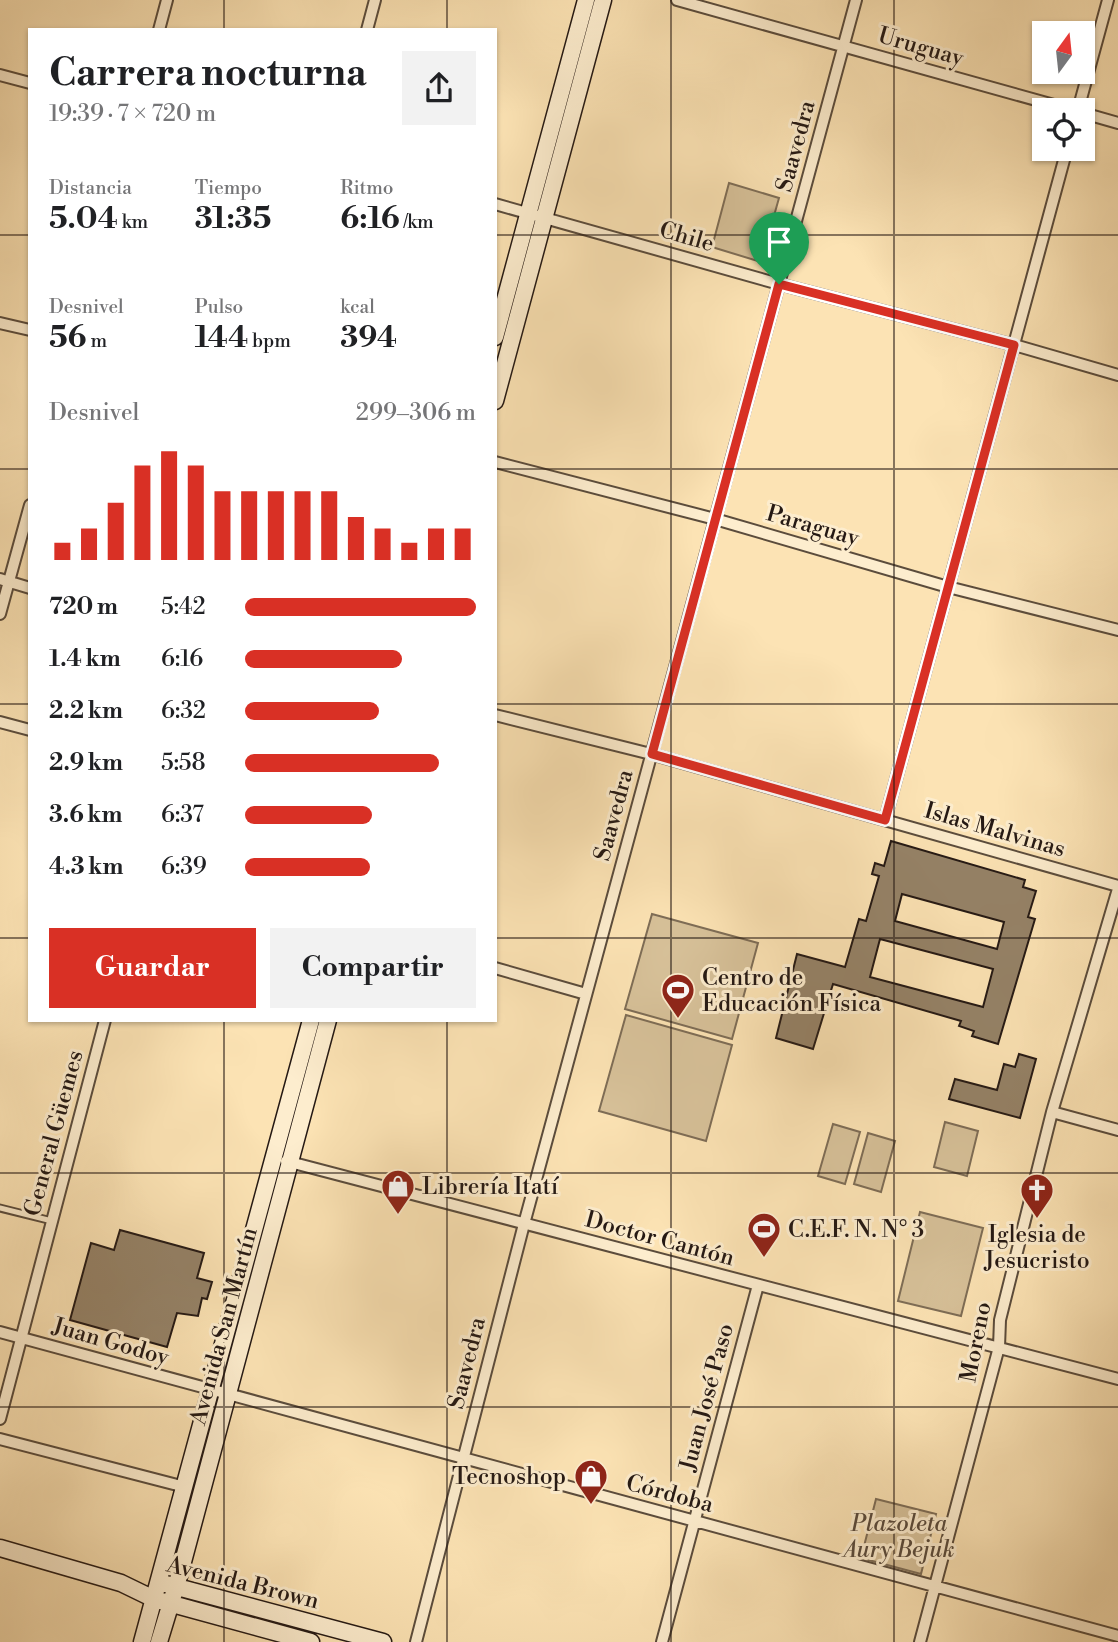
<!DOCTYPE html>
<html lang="es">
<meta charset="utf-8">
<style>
body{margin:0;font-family:"Libre Bodoni",serif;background:#f2f2f2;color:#202124;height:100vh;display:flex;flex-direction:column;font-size:26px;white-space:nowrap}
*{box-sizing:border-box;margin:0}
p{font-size:23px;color:#757577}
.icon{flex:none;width:38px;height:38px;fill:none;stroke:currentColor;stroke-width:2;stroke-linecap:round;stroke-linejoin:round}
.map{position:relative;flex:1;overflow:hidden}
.sheet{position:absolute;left:28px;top:28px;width:469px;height:994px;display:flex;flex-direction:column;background:#fff;border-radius:0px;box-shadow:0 2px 5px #0004}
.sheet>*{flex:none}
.needle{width:46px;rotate:15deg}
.controls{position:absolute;left:1032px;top:21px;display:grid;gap:14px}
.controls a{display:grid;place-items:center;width:63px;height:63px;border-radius:0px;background:#fff;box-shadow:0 2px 5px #0004;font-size:35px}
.pin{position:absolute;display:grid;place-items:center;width:60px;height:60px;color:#fff;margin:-72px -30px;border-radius:50% 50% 50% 0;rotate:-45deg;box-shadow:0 0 7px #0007}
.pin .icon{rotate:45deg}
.round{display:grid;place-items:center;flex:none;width:74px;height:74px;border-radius:0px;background:#f2f2f2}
.head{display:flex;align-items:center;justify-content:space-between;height:119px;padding:0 21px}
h1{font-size:38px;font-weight:700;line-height:52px}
.stats{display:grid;grid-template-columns:repeat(3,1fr);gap:10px;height:119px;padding:7px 21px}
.stats div{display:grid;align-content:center}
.stats b{font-size:30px;font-weight:700}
.stats small{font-size:19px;font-weight:400}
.stats p{font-size:19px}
.chart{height:196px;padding:14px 21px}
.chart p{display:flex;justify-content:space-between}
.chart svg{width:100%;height:126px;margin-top:7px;stroke:#d93025;stroke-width:6}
.cta{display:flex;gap:14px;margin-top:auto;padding:14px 21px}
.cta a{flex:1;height:80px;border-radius:0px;background:#d93025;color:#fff;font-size:28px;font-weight:700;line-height:80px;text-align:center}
.cta a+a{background:#f2f2f2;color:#202124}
ul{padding:0 21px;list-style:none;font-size:23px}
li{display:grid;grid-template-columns:112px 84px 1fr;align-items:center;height:52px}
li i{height:18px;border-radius:9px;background:#d93025}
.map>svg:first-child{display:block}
</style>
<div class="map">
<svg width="1118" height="1642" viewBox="0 0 1118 1642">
<rect width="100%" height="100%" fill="#fce3b4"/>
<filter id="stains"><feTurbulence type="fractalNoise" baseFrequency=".00286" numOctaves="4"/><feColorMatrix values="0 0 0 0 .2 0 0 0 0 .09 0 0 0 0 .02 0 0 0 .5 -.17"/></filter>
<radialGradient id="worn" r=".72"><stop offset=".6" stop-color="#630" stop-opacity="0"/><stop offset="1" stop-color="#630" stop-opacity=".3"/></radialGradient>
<path fill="#d7c199" stroke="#7e6d56" stroke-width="2" d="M729,183L779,198L761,262L712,247Z
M652,914L758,943L732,1039L625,1009Z
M626,1015L732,1045L706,1141L599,1111Z
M945,1122L978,1131L967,1176L934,1167Z
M833,1124L860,1132L845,1184L818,1176Z
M868,1133L895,1141L881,1192L854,1184Z
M920,1212L983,1228L961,1316L898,1301Z
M876,1499L936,1514L921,1574L861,1558Z"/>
<path fill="#958267" stroke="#251914" stroke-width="2" fill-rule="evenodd" d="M891,841L1025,880L1023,887L1036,891L1028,917L1035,919L998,1044L972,1036L974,1031L959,1026L961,1021L833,984L813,1049L776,1038L797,954L845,967L859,919L866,921L879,876L872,874L875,863L884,866ZM902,894L1004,922L997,949L895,921ZM880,939L993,969L983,1007L870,977Z
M1019,1054L1036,1059L1020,1118L949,1099L955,1079L997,1090L1004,1064L1015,1067Z
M120,1230L204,1253L197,1278L212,1282L207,1299L202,1298L198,1316L177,1313L167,1347L70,1320L91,1243L114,1250Z"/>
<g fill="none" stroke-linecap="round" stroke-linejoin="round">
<defs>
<path id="service" d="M0,1208L52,1221"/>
<path id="minor" d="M677,0L1072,110
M159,30L167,0
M367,30L375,0
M0,75L30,83
M1078,110L1108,0
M1083,113L1118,123
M495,204L779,284L1014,345L1118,375
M0,323L30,330
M495,462L715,519L948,587L1118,630
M0,579L30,588
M0,614L30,505
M495,715L651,754L1118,886
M0,722L30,730
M885,820L1067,149
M495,968L586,994
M1052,1112L1118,1130
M286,1161L1118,1379
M0,1332L1118,1636
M0,1419L105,1020
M0,1439L185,1487
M416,1642L524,1224L856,0
M662,1642L758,1285
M920,1642L999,1347L1000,1320L1052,1112L1118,889"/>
<path id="secondary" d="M495,337L586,0
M495,401L603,0
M0,1548L121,1583L154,1599L311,1642
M166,1584L383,1642
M142,1642L311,1020
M159,1642L180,1573L328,1020"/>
</defs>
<use href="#service" stroke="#5b4c3c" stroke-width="9"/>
<use href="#minor" stroke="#5b4c3c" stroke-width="14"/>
<use href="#secondary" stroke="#251914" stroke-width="19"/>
<use href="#service" stroke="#fdedce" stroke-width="5"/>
<use href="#minor" stroke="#fdedce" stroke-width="10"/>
<use href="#secondary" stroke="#fdedce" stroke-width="16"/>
</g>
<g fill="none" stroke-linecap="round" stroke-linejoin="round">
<defs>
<path id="route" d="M779,284L1014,345L885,820L652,754Z"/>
</defs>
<use href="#route" stroke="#fff" stroke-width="14"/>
<use href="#route" stroke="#d93025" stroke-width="9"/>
</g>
<path fill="none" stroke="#251914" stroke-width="2" stroke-opacity="0.55" d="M224,0V30M447,0V30M671,0V1642M894,0V1642M0,235H30M495,235H1118M0,469H30M495,469H1118M0,704H30M495,704H1118M0,938H30M495,938H1118M224,1020V1642M447,1020V1642M0,1173H1118M0,1407H1118"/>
<defs>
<symbol id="stadium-pin" viewBox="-11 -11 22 30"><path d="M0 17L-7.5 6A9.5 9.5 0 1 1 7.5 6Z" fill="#8f2418" stroke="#fdedce"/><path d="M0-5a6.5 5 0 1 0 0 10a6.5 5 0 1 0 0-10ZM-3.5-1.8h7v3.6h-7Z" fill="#fff"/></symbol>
<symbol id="shop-pin" viewBox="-11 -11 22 30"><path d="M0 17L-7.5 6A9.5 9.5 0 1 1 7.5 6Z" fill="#8f2418" stroke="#fdedce"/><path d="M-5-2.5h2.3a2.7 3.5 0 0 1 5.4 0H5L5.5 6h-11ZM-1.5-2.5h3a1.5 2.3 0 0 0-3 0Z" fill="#fff"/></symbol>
<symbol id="church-pin" viewBox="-11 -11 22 30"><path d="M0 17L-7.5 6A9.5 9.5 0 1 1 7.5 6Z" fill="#8f2418" stroke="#fdedce"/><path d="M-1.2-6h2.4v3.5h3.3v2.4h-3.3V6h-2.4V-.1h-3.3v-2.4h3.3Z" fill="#fff"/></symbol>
</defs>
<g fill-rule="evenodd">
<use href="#stadium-pin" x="659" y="971" width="38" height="52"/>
<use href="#shop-pin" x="379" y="1167" width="38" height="52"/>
<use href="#church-pin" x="1018" y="1171" width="38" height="52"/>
<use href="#stadium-pin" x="745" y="1210" width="38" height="52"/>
<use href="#shop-pin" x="572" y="1457" width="38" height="52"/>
</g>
<g text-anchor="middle" stroke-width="6" stroke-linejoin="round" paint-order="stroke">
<g font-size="23" fill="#251914" stroke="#fdedce">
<text transform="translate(921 46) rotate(16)" y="8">Uruguay</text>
<text transform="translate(795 146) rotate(-75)" y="8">Saavedra</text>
<text transform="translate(687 236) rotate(16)" y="8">Chile</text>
<text transform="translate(813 525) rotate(16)" y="8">Paraguay</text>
<text transform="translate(613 815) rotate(-75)" y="8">Saavedra</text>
<text transform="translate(995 829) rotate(16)" y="8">Islas Malvinas</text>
<text transform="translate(53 1133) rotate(-75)" y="8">General Güemes</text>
<text transform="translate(660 1238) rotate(15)" y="8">Doctor Cantón</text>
<text transform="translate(223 1326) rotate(-75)" y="8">Avenida San Martín</text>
<text transform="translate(111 1341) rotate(16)" y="8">Juan Godoy</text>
<text transform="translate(975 1342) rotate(-79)" y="8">Moreno</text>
<text transform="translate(466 1363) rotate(-76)" y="8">Saavedra</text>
<text transform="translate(706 1397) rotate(-75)" y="8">Juan José Paso</text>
<text transform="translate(670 1493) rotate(15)" y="8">Córdoba</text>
<text transform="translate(243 1582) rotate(14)" y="8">Avenida Brown</text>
</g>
<g font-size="23" fill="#251914" stroke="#fdedce" text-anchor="start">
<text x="702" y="985">Centro de<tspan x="702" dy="26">Educación Física</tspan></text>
<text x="422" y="1194">Librería Itatí</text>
<text x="788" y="1237">C.E.F. N. N° 3</text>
<text x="1037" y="1242" text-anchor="middle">Iglesia de<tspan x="1037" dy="26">Jesucristo</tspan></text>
<text x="566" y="1484" text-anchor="end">Tecnoshop</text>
</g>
<g font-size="23" font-style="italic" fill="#5a4b3c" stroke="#fdedce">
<text x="899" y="1531">Plazoleta<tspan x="899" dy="26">Aury Bejuk</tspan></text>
</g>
</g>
<rect width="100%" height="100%" filter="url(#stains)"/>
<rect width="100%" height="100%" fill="url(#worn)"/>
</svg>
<div class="controls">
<a><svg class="needle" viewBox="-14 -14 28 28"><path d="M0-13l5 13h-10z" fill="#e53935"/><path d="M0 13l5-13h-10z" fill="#757577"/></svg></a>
<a><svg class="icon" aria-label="locate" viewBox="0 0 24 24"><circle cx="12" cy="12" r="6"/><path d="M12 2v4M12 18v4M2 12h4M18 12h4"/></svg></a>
</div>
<div class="pin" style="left:779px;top:284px;background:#1e9e55"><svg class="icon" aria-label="arrive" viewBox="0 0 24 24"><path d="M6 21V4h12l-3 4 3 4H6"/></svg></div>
<section class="sheet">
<div class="head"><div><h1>Carrera nocturna</h1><p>19:39 · 7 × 720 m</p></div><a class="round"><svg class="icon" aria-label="share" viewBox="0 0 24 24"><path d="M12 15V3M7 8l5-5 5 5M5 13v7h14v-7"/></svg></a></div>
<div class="stats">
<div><p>Distancia</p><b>5.04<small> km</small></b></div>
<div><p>Tiempo</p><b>31:35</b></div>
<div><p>Ritmo</p><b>6:16<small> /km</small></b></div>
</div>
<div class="stats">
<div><p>Desnivel</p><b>56<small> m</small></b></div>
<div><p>Pulso</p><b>144<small> bpm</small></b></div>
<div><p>kcal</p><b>394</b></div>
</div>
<div class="chart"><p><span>Desnivel</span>299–306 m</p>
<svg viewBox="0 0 160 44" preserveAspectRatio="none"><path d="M5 44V38M15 44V33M25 44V24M35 44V11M45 44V6M55 44V11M65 44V20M75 44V20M85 44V20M95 44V20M105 44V20M115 44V29M125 44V33M135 44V38M145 44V33M155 44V33"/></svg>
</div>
<ul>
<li><b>720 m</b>5:42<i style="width:100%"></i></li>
<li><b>1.4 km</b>6:16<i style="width:68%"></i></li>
<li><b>2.2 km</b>6:32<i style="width:58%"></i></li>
<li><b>2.9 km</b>5:58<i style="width:84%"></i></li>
<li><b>3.6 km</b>6:37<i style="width:55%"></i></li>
<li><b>4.3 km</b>6:39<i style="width:54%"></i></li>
</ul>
<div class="cta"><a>Guardar</a><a>Compartir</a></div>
</section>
</div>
